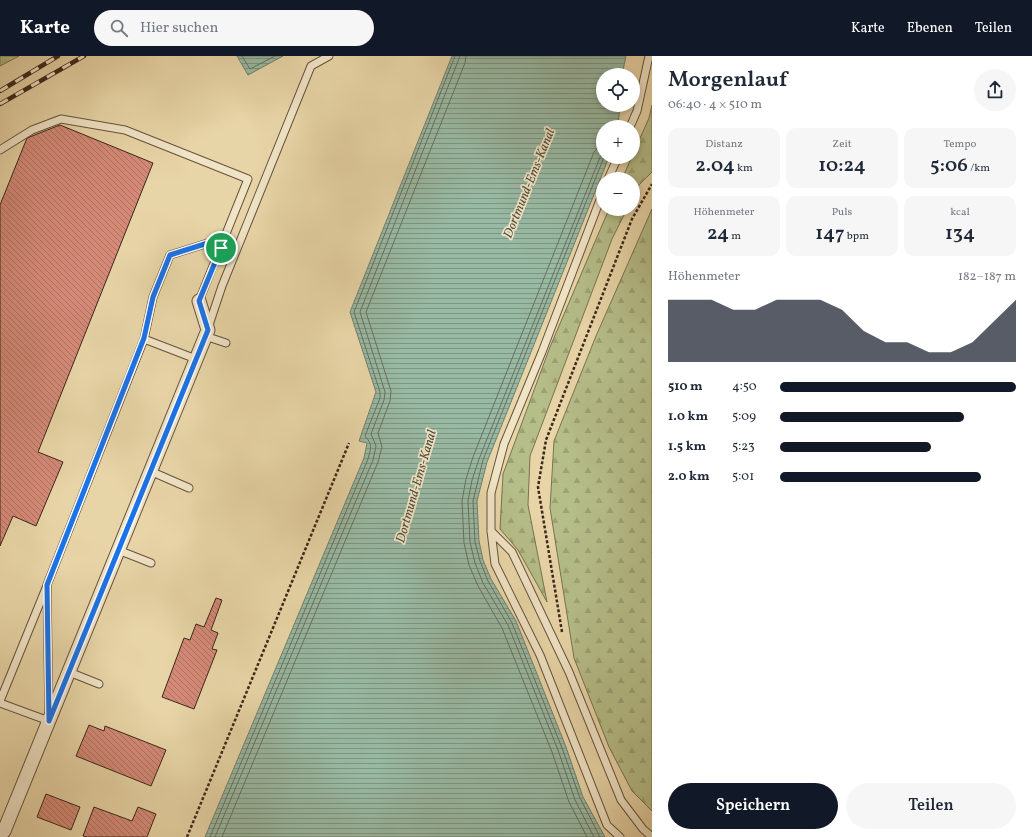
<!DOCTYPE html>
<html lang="de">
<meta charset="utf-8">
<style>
body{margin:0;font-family:Vollkorn,serif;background:#f6f6f7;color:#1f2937;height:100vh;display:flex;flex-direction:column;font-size:15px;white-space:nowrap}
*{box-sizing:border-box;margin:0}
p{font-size:13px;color:#747a83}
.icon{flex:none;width:22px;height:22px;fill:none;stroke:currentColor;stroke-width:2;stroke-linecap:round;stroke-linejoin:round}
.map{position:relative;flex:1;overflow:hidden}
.panel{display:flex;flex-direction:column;background:#fff;width:380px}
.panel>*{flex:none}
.tools{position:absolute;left:596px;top:12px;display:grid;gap:8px}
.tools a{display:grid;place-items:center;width:44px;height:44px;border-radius:50%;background:#fff;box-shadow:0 2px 6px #0003;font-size:20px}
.pin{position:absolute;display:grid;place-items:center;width:34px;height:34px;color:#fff;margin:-17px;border:2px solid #fff;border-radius:50%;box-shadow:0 1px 4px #0007}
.round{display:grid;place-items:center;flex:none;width:42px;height:42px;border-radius:21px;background:#f6f6f7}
.overview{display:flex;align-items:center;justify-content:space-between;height:68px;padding:0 16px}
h1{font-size:22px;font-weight:600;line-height:30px}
.stats{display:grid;grid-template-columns:repeat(3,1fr);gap:6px;height:68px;padding:4px 16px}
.stats div{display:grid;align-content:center;border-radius:10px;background:#f6f6f7;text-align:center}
.stats b{font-size:20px;font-weight:600}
.stats small{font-size:11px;font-weight:400}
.stats p{font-size:11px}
.chart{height:112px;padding:8px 16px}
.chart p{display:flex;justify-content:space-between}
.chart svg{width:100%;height:72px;margin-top:4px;fill:#111827;opacity:.7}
.action{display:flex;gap:8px;margin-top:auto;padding:8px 16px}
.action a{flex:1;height:46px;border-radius:24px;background:#111827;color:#fff;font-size:16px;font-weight:600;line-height:46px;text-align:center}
.action a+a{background:#f6f6f7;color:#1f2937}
ul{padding:0 16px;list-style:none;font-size:13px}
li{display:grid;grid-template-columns:64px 48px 1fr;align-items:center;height:30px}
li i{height:10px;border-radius:5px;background:#111827}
header{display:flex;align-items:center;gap:24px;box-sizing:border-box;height:56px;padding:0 20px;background:#111827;color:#fff}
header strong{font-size:19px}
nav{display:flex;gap:22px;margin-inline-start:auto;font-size:14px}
.search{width:280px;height:36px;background:#f6f6f7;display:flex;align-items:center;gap:10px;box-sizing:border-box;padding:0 14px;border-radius:22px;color:#747a83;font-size:15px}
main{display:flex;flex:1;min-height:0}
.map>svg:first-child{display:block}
</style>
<header>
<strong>Karte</strong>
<div class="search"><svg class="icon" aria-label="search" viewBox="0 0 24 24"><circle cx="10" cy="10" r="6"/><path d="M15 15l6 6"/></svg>Hier suchen</div>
<nav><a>Karte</a><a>Ebenen</a><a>Teilen</a></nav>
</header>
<main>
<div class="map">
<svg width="652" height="781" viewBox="0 0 652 781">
<defs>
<pattern id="grass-tufts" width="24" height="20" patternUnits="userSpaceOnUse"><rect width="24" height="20" fill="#b5bd88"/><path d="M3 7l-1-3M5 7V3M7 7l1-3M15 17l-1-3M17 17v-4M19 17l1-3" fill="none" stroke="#9ca275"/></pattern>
<pattern id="forest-firs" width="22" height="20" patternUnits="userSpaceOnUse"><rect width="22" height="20" fill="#b5bd88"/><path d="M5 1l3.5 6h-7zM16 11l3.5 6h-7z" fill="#9ca275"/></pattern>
<pattern id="water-rules" width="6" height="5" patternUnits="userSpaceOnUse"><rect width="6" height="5" fill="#98b9a3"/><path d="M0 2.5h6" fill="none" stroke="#7d9684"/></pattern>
<pattern id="building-back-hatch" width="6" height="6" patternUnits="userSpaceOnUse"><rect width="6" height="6" fill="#d58a78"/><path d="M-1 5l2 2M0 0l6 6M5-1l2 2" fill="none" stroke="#ae7162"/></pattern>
</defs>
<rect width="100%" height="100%" fill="#e8d5a7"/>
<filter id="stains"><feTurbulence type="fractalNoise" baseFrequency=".005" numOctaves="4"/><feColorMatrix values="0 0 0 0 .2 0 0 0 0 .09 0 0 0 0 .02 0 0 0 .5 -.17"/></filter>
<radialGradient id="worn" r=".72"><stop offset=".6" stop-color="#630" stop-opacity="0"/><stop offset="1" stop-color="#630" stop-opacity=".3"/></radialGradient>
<path fill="url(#grass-tufts)" stroke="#787251" d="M0,0H19L0,10Z"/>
<path fill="url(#forest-firs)" stroke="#787251" d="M652,49V116L638,130L633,141V123H622L649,62Z
M609,153H627L612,183L530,400L528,449L547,546L518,494L500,473L503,418L550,291Z
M652,153V755L632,735L609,691L574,602L550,452L554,385L596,280Z"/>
<path fill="url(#water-rules)" stroke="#727f6c" d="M237,0H283L248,19Z
M452,0H626L622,19H603V49H620L618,71H603V101H609L487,406L477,445L479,485L483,504L491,523L516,565L566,691L583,741L605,781H205L364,402L367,387L359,385L376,336L350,256Z"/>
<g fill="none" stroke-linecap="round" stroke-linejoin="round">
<path stroke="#69705e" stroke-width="1" d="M242,0L250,13L275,0
M210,781L368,403C371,391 373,389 365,380L380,342V336L354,256L455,0
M215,781L373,404L376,390L371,378L384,344L385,336L360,256L460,0
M222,781L378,406L382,391L378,377L390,345L391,335L366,256L465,7L466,0
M587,781L569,746L552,696L502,572L478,530L469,509L464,487L462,445L466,423L473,401L594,96L603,87
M594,781L575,744L558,694L508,569L483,527L475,507L470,486L468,445L472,424L479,403L603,94
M600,781L580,742L562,692L512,567L488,525L480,505L475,486L473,445L483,404L604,101"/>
</g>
<path fill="url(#building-back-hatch)" stroke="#3a271a" d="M60,69L153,107L38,396L63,406L36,470L13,460L0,490V149L27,82Z
M216,542L222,544L211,574L218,577L212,593L217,594L194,653L162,641L184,582L190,584L196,568L204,571Z
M89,669L104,675L105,670L166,694L151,730L76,700Z
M46,738L80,751L71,774L37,761Z
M94,751L132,765L138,751L156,758L147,781H87L83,780Z"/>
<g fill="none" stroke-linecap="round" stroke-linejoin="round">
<defs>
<path id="service" d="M630,71L637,55L649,0
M0,94L32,74L61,63L125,74L248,123L199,245
M608,123L618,101
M603,136L542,296L504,388L491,437V475L495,508L540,599L607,769L620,781
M208,272L222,230L311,10L329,0
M205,280L226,287
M144,283L196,303
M150,415L189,432
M491,475L512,496L569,616L621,744L643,773L652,781
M118,494L151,507
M69,616L99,628
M0,645L46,532
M0,647L49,665L47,529L144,283L153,241L170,199L208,187L221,192"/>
<path id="minor" d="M0,779L4,775L208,274L199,245"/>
</defs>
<use href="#service" stroke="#66523d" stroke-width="9"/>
<use href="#minor" stroke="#66523d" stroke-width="15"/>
<path stroke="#3a271a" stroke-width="2.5" stroke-dasharray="3 2" stroke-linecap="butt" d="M562,576L538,431L546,384L632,163L652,128
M187,781L349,387"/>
<use href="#service" stroke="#f0e4c6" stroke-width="7"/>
<use href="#minor" stroke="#f0e4c6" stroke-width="13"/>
<defs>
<path id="rail" d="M0,35L58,0
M0,48L84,0"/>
</defs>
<use href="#rail" stroke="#3a271a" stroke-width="4.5"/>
<use href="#rail" stroke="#f0e4c6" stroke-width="3" stroke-dasharray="9" stroke-linecap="butt"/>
</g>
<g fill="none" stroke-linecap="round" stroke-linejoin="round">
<defs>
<path id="route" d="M208,187L221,192L199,245L208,274L49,665L47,529L144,282L153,241L170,199Z"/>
</defs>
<use href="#route" stroke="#fff" stroke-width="8"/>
<use href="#route" stroke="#1a73e8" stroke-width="5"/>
</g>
<g text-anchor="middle" stroke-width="3.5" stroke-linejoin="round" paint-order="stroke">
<g font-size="13" font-style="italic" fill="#524c3c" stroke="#f0e4c6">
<text transform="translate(528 127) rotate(-68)" y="5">Dortmund-Ems-Kanal</text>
<text transform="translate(415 430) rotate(-74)" y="5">Dortmund-Ems-Kanal</text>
</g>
</g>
<rect width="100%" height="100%" filter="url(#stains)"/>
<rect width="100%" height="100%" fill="url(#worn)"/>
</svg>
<div class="tools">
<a><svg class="icon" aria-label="locate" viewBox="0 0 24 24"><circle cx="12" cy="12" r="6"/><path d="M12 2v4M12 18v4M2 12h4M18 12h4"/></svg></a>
<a>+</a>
<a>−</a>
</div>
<div class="pin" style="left:221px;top:192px;background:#1e9e55"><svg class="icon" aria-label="arrive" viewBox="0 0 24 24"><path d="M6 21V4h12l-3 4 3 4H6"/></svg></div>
</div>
<section class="panel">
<div class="overview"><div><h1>Morgenlauf</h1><p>06:40 · 4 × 510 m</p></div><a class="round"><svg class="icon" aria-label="share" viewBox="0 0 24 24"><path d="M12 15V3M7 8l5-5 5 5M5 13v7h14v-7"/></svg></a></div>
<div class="stats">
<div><p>Distanz</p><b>2.04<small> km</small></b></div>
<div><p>Zeit</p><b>10:24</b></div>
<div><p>Tempo</p><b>5:06<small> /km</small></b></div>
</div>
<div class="stats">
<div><p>Höhenmeter</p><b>24<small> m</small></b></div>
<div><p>Puls</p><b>147<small> bpm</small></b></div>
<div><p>kcal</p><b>134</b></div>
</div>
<div class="chart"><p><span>Höhenmeter</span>182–187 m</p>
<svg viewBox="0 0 160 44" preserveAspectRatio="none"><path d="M0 44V6L10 6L20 6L30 12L40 12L50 6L60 6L70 6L80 12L90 25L100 32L110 32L120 38L130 38L140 32L150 19L160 6V44z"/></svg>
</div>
<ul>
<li><b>510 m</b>4:50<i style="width:100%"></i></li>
<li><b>1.0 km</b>5:09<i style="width:78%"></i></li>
<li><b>1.5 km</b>5:23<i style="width:64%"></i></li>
<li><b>2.0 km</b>5:01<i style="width:85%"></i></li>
</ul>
<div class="action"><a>Speichern</a><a>Teilen</a></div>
</section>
</main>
